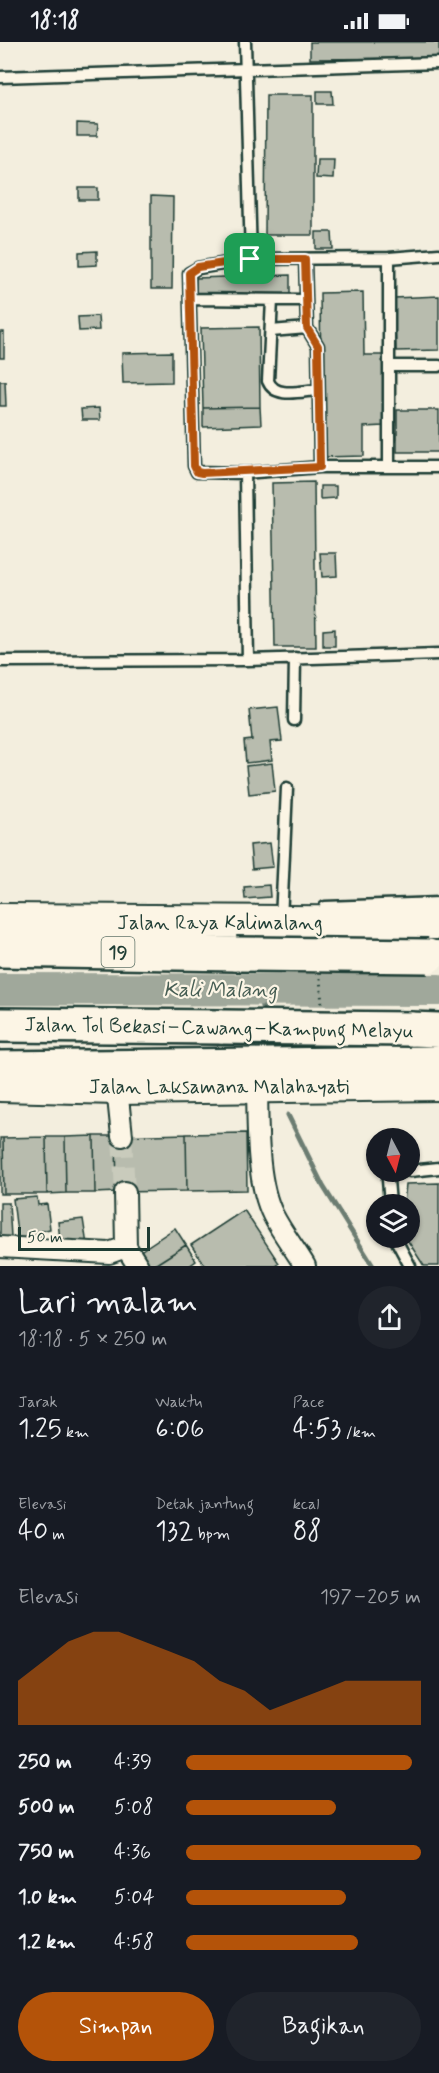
<!DOCTYPE html>
<html lang="id">
<meta charset="utf-8">
<style>
body{margin:0;font-family:Mynerve,sans-serif;background:#20242c;color:#f1f3f6;height:100vh;display:flex;flex-direction:column;font-size:22px;white-space:nowrap}
*{box-sizing:border-box;margin:0}
p{font-size:20px;color:#9ea1a6}
.icon{flex:none;width:33px;height:33px;fill:none;stroke:currentColor;stroke-width:2;stroke-linecap:round;stroke-linejoin:round}
.map{position:relative;height:1224px;overflow:hidden}
.side{display:flex;flex-direction:column;background:#171b24;flex:1}
.side>*{flex:none}
.needle{width:39px;rotate:173deg}
.controls{position:absolute;left:366px;top:1086px;display:grid;gap:12px}
.controls a{display:grid;place-items:center;width:54px;height:54px;border-radius:50%;background:#171b24;box-shadow:0 2px 4px #0004;font-size:30px}
.scale{position:absolute;left:18px;bottom:15px;width:132px;box-sizing:border-box;padding-left:6px;border:3px solid #1f3d34;border-top:0;font-size:16px;line-height:21px;white-space:nowrap;color:#1f3d34;-webkit-text-stroke:4px #fcf5e5;paint-order:stroke}
.pin{position:absolute;display:grid;place-items:center;width:51px;height:51px;color:#fff;margin:-26px;border-radius:12px;box-shadow:0 3px 9px #0006}
.round{display:grid;place-items:center;flex:none;width:63px;height:63px;border-radius:32px;background:#20242c}
.head{display:flex;align-items:center;justify-content:space-between;height:102px;padding:0 18px}
h1{font-size:33px;font-weight:600;line-height:45px}
.figures{display:grid;grid-template-columns:repeat(3,1fr);gap:9px;height:102px;padding:6px 18px}
.figures div{display:grid;align-content:center}
.figures b{font-size:26px;font-weight:600}
.figures small{font-size:16px;font-weight:400}
.figures p{font-size:16px}
.chart{height:168px;padding:12px 18px}
.chart p{display:flex;justify-content:space-between}
.chart svg{width:100%;height:108px;margin-top:6px;fill:#b45309;opacity:.7}
.cta{display:flex;gap:12px;margin-top:auto;padding:12px 18px}
.cta a{flex:1;height:69px;border-radius:36px;background:#b45309;color:#fff;font-size:24px;font-weight:600;line-height:69px;text-align:center}
.cta a+a{background:#20242c;color:#f1f3f6}
ul{padding:0 18px;list-style:none;font-size:20px}
li{display:grid;grid-template-columns:96px 72px 1fr;align-items:center;height:45px}
li i{height:15px;border-radius:8px;background:#b45309}
.status{display:flex;justify-content:space-between;align-items:center;height:42px;padding:0 30px;background:#171b24;direction:ltr}
.status svg{height:16px;fill:currentColor}
.map>svg:first-child{display:block}
</style>
<div class="status"><b>18:18</b><svg viewBox="0 0 49 12"><path d="M0 12V9h3v3zM5 12V6h3v6zM10 12V3h3v9zM15 12V0h3v12zM26 1h20v11H26zM47 4h2v5h-2z"/></svg></div>
<div class="map">
<svg width="439" height="1224" viewBox="0 0 439 1224">
<rect width="100%" height="100%" fill="#f3eede"/>
<filter id="ink" filterUnits="userSpaceOnUse"><feTurbulence type="fractalNoise" baseFrequency=".0167" numOctaves="2"/><feDisplacementMap in="SourceGraphic" scale="12" xChannelSelector="R" yChannelSelector="G"/><feConvolveMatrix kernelMatrix="1 2 1 2 8 2 1 2 1" color-interpolation-filters="sRGB"/></filter>
<g filter="url(#ink)">
<g fill="none" stroke-linecap="round" stroke-linejoin="round">
<path stroke="#6c7d72" stroke-width="5" d="M257,947L265,975
M288,1073L323,1144L373,1224"/>
<path stroke="#a0a89b" stroke-width="32" d="M0,947L439,948"/>
</g>
<path fill="#b8bcae" stroke="#1f3d34" stroke-width="1.5" d="M310,0H439V16L310,17Z
M317,49H332L333,62H317Z
M266,53H313V193H265Z
M77,81L98,82L97,94H77Z
M317,117H334L333,137L316,136Z
M79,146H98V158H79Z
M151,154L173,155L172,247H151Z
M316,190H332L333,207H316Z
M97,209V223L79,224V210Z
M290,233V252L196,254V236Z
M363,250L364,313H383V384L364,385V414L322,415L320,251Z
M439,254V308L396,309L394,256Z
M98,274L99,288L79,289L78,275Z
M259,285L260,365L203,366L201,286Z
M0,290H4V316H0Z
M172,310V340L123,341L122,311Z
M0,339H5L6,364H0Z
M260,365L261,383L203,385V366Z
M99,366L100,378H82L81,367Z
M397,368H439V410H397Z
M314,440L316,605H275L272,441Z
M320,444H336V456L320,457Z
M320,511H336L337,534L322,535Z
M335,587V604H323V588Z
M278,665L282,699L270,700L272,718L246,721L244,699L252,698L249,668Z
M272,721L275,749L249,752L246,724Z
M270,801L273,825L252,827L250,803Z
M269,843L270,855L245,857L244,845Z
M246,1091L247,1148L187,1149L186,1092Z
M186,1092L187,1149L117,1150L116,1094Z
M94,1094L95,1151H66L65,1095Z
M94,1094H116L117,1150L95,1151Z
M46,1095L47,1152H4L3,1096Z
M46,1095H65L66,1151L47,1152Z
M0,1096H3L4,1152H0Z
M439,1141V1224H424L406,1196H410V1162H404L406,1142Z
M37,1155L38,1163L47,1162L50,1187L41,1189V1203L18,1199L13,1157Z
M0,1161H9L11,1195L0,1196Z
M244,1168L279,1221L275,1224H205L191,1203Z
M83,1177L87,1203L61,1206L58,1180Z
M175,1186L186,1203L153,1224H144L136,1212Z
M186,1203L196,1219L189,1224H153Z"/>
<g fill="none" stroke-linecap="round" stroke-linejoin="round">
<path stroke="#c9cbbc" stroke-width="20" stroke-dasharray="20 10" stroke-linecap="butt" d="M122,1094L125,1150"/>
<defs>
<path id="lane" d="M245,0L251,217
M0,35L439,21
M439,212L389,216L251,217L198,226L189,231L194,424L197,430L245,431L320,425H439
M389,216V424
M305,217L307,286L318,304L320,425
M190,257L306,258
M272,258L268,339C275,357 301,349 317,348
M271,289L307,286
M389,324H439
M245,431L248,618
M0,619L248,618L439,612
M294,678L295,616
M325,865L439,861
M281,878L287,746
M410,1129L439,1126
M390,1162L388,1138L390,1133L402,1130
M395,1196L410,1224"/>
<path id="street" d="M117,1046L122,1094
M257,1046C258,1084 256,1139 273,1173C282,1191 295,1207 305,1224
M125,1150L126,1205
M0,1205L109,1211L126,1205
M126,1205L138,1224"/>
<path id="primary" d="M0,878L439,881
M0,1043L117,1046L439,1042"/>
<path id="highway" d="M0,908L236,912
M0,983L223,985
M410,987L439,988
M0,1026L439,1021"/>
</defs>
<use href="#lane" stroke="#1f3d34" stroke-width="15"/>
<use href="#street" stroke="#1f3d34" stroke-width="24"/>
<use href="#primary" stroke="#1f3d34" stroke-width="36"/>
<use href="#highway" stroke="#1f3d34" stroke-width="38"/>
<path stroke="#1f3d34" stroke-width="3" stroke-dasharray="1.5 4.5" stroke-linecap="butt" d="M320,936L322,963"/>
<use href="#lane" stroke="#fcf5e5" stroke-width="10"/>
<use href="#street" stroke="#fcf5e5" stroke-width="20"/>
<use href="#primary" stroke="#fcf5e5" stroke-width="32"/>
<use href="#highway" stroke="#fcf5e5" stroke-width="33"/>
<defs>
<path id="highway-bridge" d="M236,912L428,914
M223,985L410,987"/>
</defs>
<use href="#highway-bridge" stroke="#1f3d34" stroke-width="38" stroke-linecap="butt"/>
<use href="#highway-bridge" stroke="#fcf5e5" stroke-width="33"/>
</g>
</g>
<g fill="none" stroke-linecap="round" stroke-linejoin="round" filter="url(#ink)">
<defs>
<path id="route" d="M250,217H305L307,286L318,304L320,425L202,431L197,430L194,424L189,231L198,225Z"/>
</defs>
<use href="#route" stroke="#fff" stroke-width="12"/>
<use href="#route" stroke="#b45309" stroke-width="8"/>
</g>
<g text-anchor="middle" stroke-width="4.5" stroke-linejoin="round" paint-order="stroke">
<rect fill="#fcf5e5" stroke="#617469" stroke-width="1.5" x="101.5" y="895" width="33" height="30" rx="4.5"/>
<g font-size="18" font-weight="bold" fill="#1f3d34">
<text x="118" y="916">19</text>
</g>
<g font-size="20" fill="#1f3d34" stroke="#fcf5e5">
<text x="220" y="887">Jalan Raya Kalimalang</text>
<text transform="translate(219 985) rotate(1)" y="7">Jalan Tol Bekasi–Cawang–Kampung Melayu</text>
<text x="219" y="1051">Jalan Laksamana Malahayati</text>
</g>
<g font-size="21" font-style="italic" fill="#465d53" stroke="#fcf5e5">
<text x="220" y="954">Kali Malang</text>
</g>
</g>
</svg>
<div class="controls">
<a><svg class="needle" viewBox="-14 -14 28 28"><path d="M0-13l5 13h-10z" fill="#e53935"/><path d="M0 13l5-13h-10z" fill="#9ea1a6"/></svg></a>
<a><svg class="icon" aria-label="layers" viewBox="0 0 24 24"><path d="M12 4l9 5-9 5-9-5zM3 14l9 5 9-5"/></svg></a>
</div>
<div class="scale">50 m</div>
<div class="pin" style="left:250px;top:217px;background:#1e9e55"><svg class="icon" aria-label="arrive" viewBox="0 0 24 24"><path d="M6 21V4h12l-3 4 3 4H6"/></svg></div>
</div>
<section class="side">
<div class="head"><div><h1>Lari malam</h1><p>18:18 · 5 × 250 m</p></div><a class="round"><svg class="icon" aria-label="share" viewBox="0 0 24 24"><path d="M12 15V3M7 8l5-5 5 5M5 13v7h14v-7"/></svg></a></div>
<div class="figures">
<div><p>Jarak</p><b>1.25<small> km</small></b></div>
<div><p>Waktu</p><b>6:06</b></div>
<div><p>Pace</p><b>4:53<small> /km</small></b></div>
</div>
<div class="figures">
<div><p>Elevasi</p><b>40<small> m</small></b></div>
<div><p>Detak jantung</p><b>132<small> bpm</small></b></div>
<div><p>kcal</p><b>88</b></div>
</div>
<div class="chart"><p><span>Elevasi</span>197–205 m</p>
<svg viewBox="0 0 160 44" preserveAspectRatio="none"><path d="M0 44V26L10 18L20 10L30 6L40 6L50 10L60 14L70 18L80 26L90 30L100 38L110 34L120 30L130 26L140 26L150 26L160 26V44z"/></svg>
</div>
<ul>
<li><b>250 m</b>4:39<i style="width:96%"></i></li>
<li><b>500 m</b>5:08<i style="width:64%"></i></li>
<li><b>750 m</b>4:36<i style="width:100%"></i></li>
<li><b>1.0 km</b>5:04<i style="width:68%"></i></li>
<li><b>1.2 km</b>4:58<i style="width:73%"></i></li>
</ul>
<div class="cta"><a>Simpan</a><a>Bagikan</a></div>
</section>
